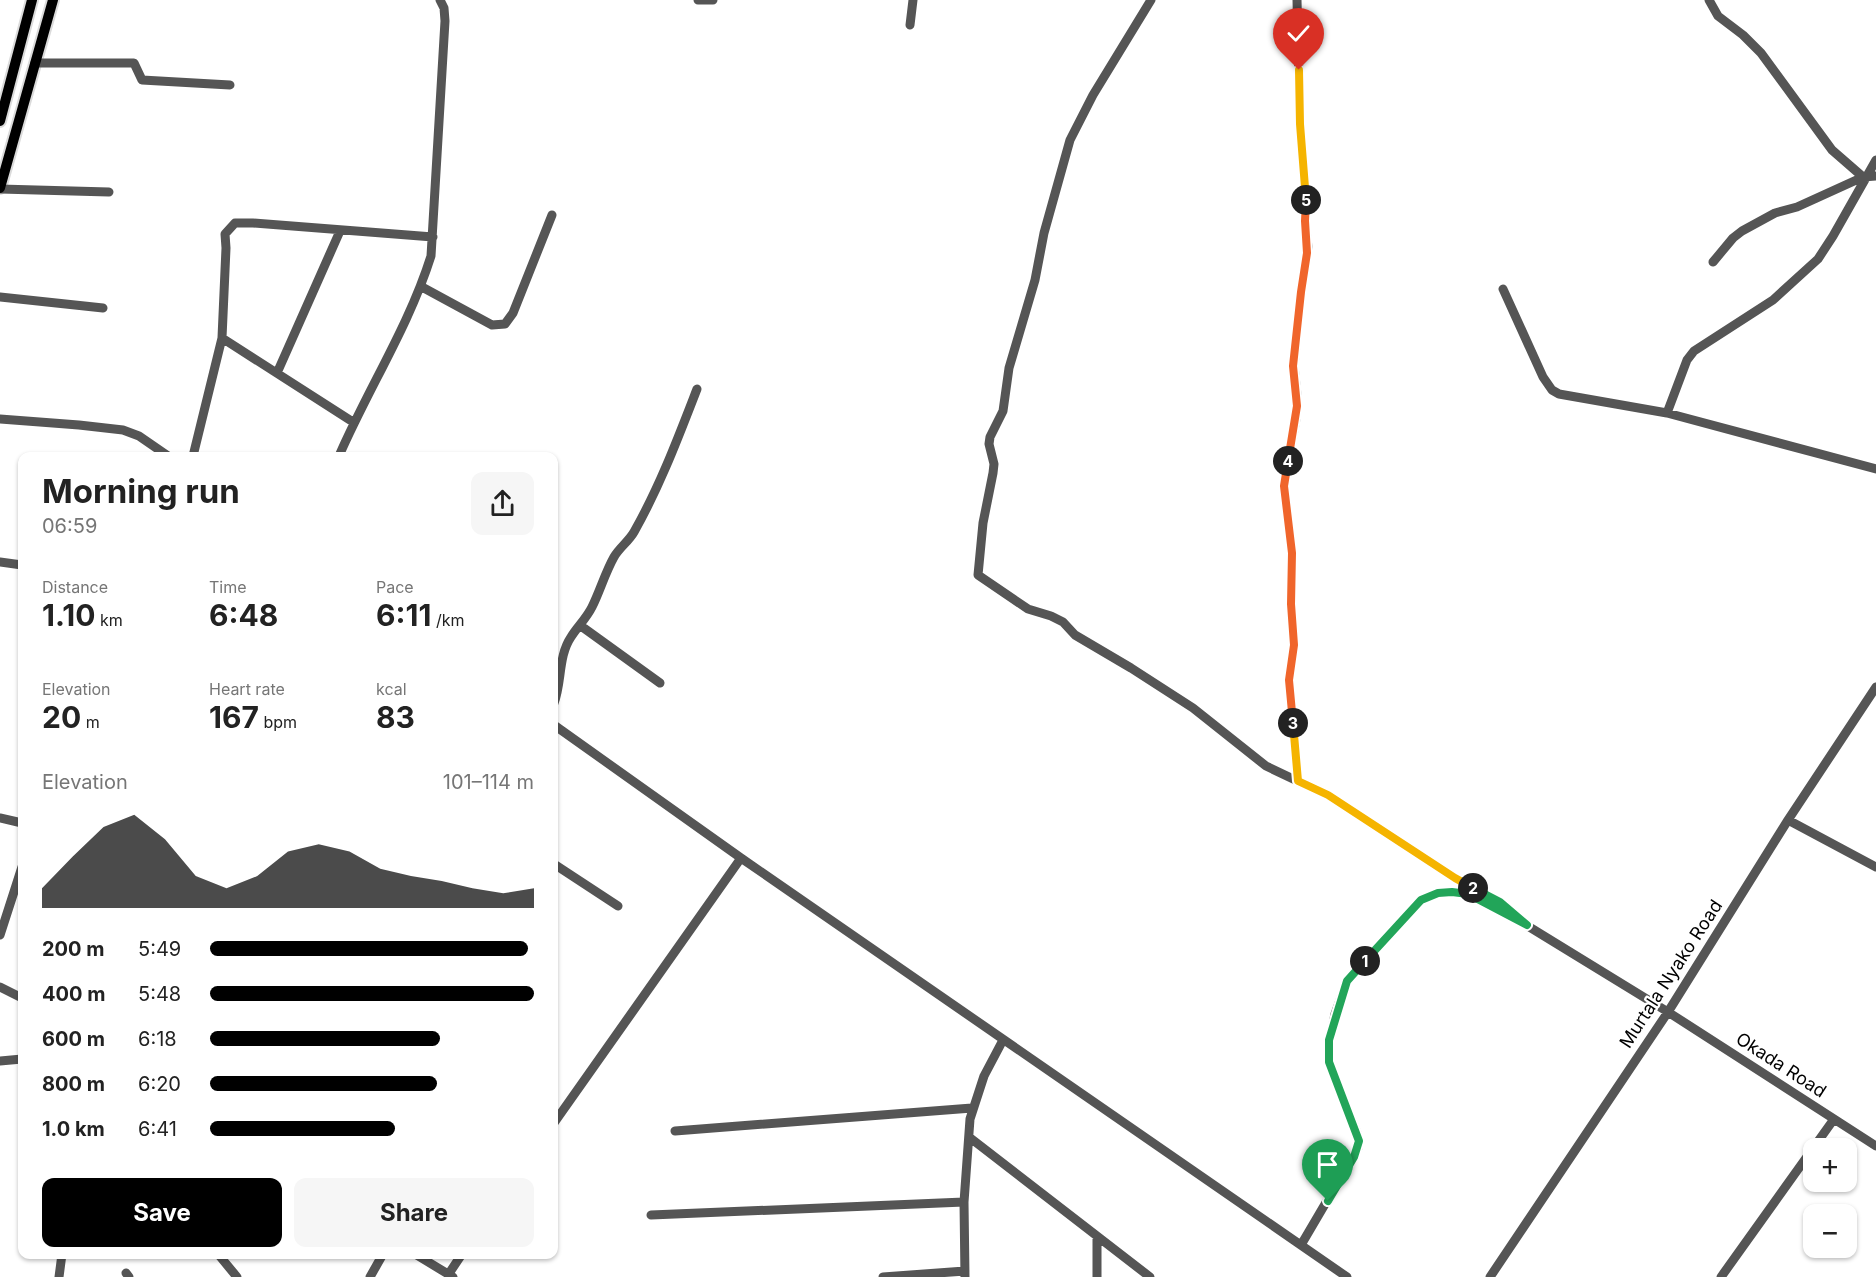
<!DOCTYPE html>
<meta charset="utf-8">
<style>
body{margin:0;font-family:Inter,sans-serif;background:#f6f6f6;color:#222;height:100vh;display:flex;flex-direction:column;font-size:22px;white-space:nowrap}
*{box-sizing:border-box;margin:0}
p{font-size:20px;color:#767676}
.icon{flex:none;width:33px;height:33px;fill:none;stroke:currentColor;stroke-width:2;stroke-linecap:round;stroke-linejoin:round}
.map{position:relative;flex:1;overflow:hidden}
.details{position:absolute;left:18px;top:452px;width:540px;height:807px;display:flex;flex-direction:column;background:#fff;border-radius:12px;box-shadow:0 2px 4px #0004}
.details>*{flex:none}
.tools{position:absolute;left:1803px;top:1138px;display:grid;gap:12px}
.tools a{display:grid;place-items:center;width:54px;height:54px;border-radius:12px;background:#fff;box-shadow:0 2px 4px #0004;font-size:30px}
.pin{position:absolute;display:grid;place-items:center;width:51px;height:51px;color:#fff;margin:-62px -26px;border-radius:50% 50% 50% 0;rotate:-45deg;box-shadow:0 0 6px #0007}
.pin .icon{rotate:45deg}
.km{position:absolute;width:30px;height:30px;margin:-15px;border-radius:50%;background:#222;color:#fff;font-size:16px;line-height:30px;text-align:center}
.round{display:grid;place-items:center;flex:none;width:63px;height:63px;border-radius:12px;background:#f6f6f6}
.headline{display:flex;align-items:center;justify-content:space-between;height:102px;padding:0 24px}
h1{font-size:33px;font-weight:700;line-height:45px}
.stats{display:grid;grid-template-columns:repeat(3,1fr);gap:9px;height:102px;padding:6px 24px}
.stats div{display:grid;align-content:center}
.stats b{font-size:30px;font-weight:700}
.stats small{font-size:16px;font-weight:400}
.stats p{font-size:16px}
.chart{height:168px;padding:12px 24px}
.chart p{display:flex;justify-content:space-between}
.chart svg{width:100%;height:108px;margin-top:6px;fill:#000;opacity:.7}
.primary-button{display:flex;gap:12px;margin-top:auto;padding:12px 24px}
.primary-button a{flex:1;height:69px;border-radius:12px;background:#000;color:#fff;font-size:24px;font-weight:700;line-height:69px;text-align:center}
.primary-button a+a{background:#f6f6f6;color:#222}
ul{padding:0 24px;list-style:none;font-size:20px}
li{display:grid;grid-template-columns:96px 72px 1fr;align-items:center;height:45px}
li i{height:15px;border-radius:8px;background:#000}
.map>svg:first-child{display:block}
</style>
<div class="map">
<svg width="1876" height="1277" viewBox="0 0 1876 1277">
<rect width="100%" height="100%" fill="#fff"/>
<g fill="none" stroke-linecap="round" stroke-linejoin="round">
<defs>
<path id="major" d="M0,121L32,0
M0,188L53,0"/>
</defs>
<use href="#major" stroke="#dbdbdb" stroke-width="14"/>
<path stroke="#555" stroke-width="9" d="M698,0H713
M1151,0L1093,95L1070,140L1044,233L1035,280L1009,368L1003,411L990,437L989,444L994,464L993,473L983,523L978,575L1028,609L1051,616L1063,622L1075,635L1131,668L1193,708L1266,766L1327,795L1455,878L1500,902L1527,925
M1297,0L1300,124L1306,193L1305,221L1308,247L1301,292L1294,366L1297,395L1296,419L1284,486L1292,553L1291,604L1294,645L1289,680L1298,781
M1709,0L1718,16L1743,35L1761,53L1832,150L1863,177L1876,176
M910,25L913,0
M35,63H134L142,80L230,85
M0,189L109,192
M1713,262L1733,238L1742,231L1775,213L1797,207L1863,177
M422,287L492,325L505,324L513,313L552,215
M1503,289L1543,377L1552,390L1559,394L1667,413L1876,469
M0,297L103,308
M222,338L353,422
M277,373L340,231
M1667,413L1687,360L1694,351L1773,300L1818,259L1833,236L1876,160
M0,419L79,425L123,430L139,436L168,456
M193,456L222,338L226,248L225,234L235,223H253L433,237
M339,456C368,389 409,326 431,256L445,21L444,8L440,0
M0,562L22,565
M581,626L660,683
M554,703C562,683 558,656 571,637C577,627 586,619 592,607C600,591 605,573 614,557C619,548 629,541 634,532C660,486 678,438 697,389
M554,725L741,858L1347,1277
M0,818L22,823
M1788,820L1876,867
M554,864L618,906
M1523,923L1668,1012L1876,1146
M0,935L22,867
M0,987L22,998
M0,1061L22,1059
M554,1123L741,858
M675,1131L972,1108
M969,1137L1150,1277
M651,1215L964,1202
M1301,1245L1358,1148L1357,1133L1329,1062L1328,1049L1335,1014L1347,981L1421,900L1438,893L1452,892L1468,895L1511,917
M218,1254L237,1277
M415,1254L453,1277
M126,1273L129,1277
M448,1275L462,1254
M59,1277L62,1254
M370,1277L383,1254
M883,1277L965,1271
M965,1277L964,1202L970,1119L984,1076L1003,1040
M1097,1277V1237
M1490,1277L1668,1012L1788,820L1876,687
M1721,1277L1834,1119"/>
<use href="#major" stroke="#000" stroke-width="10"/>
</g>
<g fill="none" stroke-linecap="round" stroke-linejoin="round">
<defs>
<path id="split-1" d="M1328,1201L1354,1157L1359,1141L1329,1062V1040L1347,981L1365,961"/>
<path id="split-2" d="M1365,961L1421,900L1438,893L1452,892L1468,894L1527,925L1500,902L1473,888"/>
<path id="split-3" d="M1293,723L1298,781L1328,795L1455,878L1473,888"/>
<path id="split-4" d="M1288,461L1284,486L1292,553L1291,604L1294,645L1289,680L1293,723"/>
<path id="split-5" d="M1288,461L1297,406L1293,366L1301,292L1307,253L1305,221L1306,200"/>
<path id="split-6" d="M1299,70L1300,124L1306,200"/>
</defs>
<use href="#split-1" stroke="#fff" stroke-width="12"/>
<use href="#split-2" stroke="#fff" stroke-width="12"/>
<use href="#split-3" stroke="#fff" stroke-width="12"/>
<use href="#split-4" stroke="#fff" stroke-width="12"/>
<use href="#split-5" stroke="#fff" stroke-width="12"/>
<use href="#split-6" stroke="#fff" stroke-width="12"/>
<use href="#split-1" stroke="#22a559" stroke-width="8"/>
<use href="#split-2" stroke="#22a559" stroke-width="8"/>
<use href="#split-3" stroke="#f5b400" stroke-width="8"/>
<use href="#split-4" stroke="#f0652b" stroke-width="8"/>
<use href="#split-5" stroke="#f0652b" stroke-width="8"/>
<use href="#split-6" stroke="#f5b400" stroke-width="8"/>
</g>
<g text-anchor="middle" stroke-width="4.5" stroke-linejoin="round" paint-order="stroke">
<g font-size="18" fill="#000" stroke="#fff">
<text transform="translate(1671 974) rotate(-57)" y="6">Murtala Nyako Road</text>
<text transform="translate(1781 1065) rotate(33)" y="6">Okada Road</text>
</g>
</g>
</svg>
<div class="tools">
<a>+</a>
<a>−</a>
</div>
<div class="pin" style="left:1328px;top:1201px;background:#1e9e55"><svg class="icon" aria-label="arrive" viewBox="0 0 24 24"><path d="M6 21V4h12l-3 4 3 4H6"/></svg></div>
<div class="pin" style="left:1299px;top:70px;background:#d93025"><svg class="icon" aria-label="check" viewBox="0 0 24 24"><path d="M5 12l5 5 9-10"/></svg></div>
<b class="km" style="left:1365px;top:961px">1</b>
<b class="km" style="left:1473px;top:888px">2</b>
<b class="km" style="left:1293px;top:723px">3</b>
<b class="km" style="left:1288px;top:461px">4</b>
<b class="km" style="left:1306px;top:200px">5</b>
<section class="details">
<div class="headline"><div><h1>Morning run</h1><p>06:59</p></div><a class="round"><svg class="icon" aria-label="share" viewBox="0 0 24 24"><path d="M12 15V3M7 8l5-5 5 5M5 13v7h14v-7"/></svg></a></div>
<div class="stats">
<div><p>Distance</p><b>1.10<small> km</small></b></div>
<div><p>Time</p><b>6:48</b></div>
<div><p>Pace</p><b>6:11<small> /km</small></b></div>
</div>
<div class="stats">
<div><p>Elevation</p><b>20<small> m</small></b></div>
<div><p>Heart rate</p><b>167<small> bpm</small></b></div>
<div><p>kcal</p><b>83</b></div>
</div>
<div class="chart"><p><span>Elevation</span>101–114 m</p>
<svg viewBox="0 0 160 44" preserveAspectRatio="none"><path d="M0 44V36L10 23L20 11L30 6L40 16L50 31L60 36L70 31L80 21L90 18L100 21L110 28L120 31L130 33L140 36L150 38L160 36V44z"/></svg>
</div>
<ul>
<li><b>200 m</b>5:49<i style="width:98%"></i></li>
<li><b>400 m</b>5:48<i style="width:100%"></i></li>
<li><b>600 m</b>6:18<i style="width:71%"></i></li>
<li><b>800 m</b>6:20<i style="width:70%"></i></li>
<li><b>1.0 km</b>6:41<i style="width:57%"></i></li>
</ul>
<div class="primary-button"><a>Save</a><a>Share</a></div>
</section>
</div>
